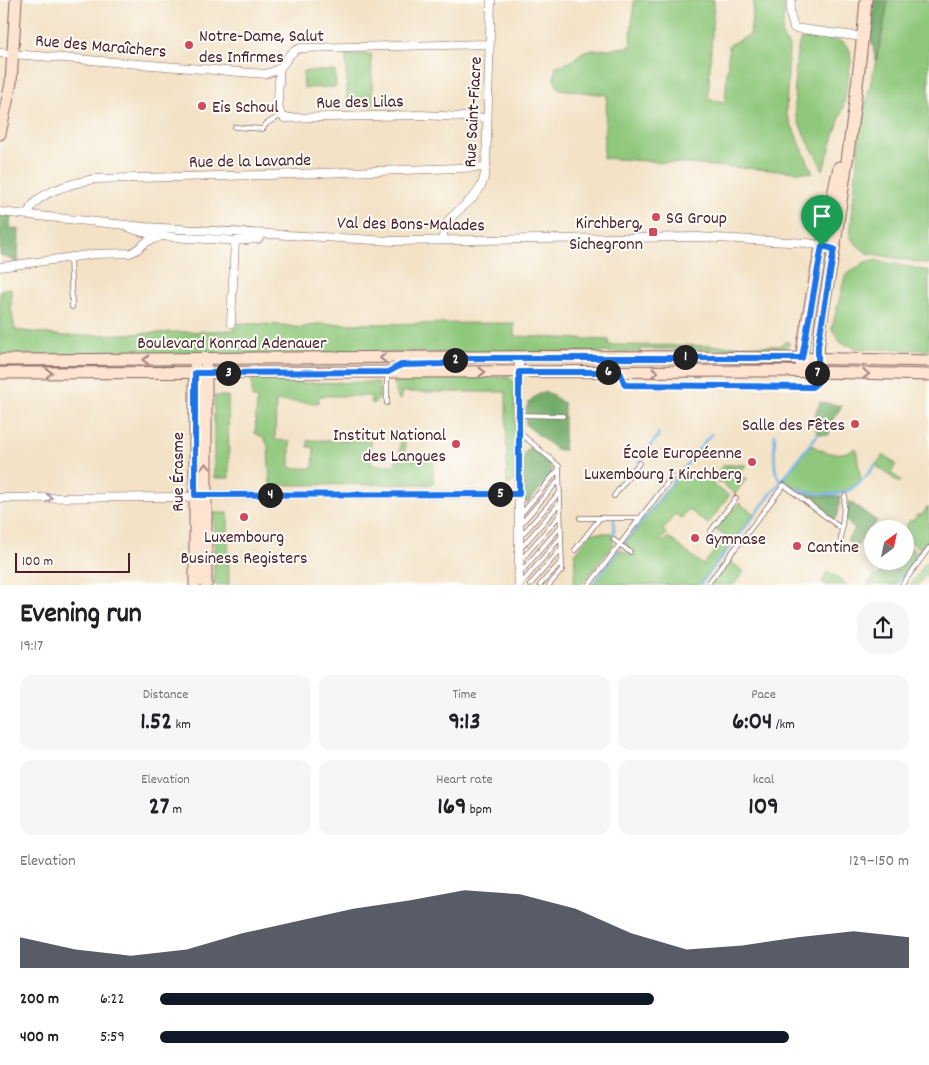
<!DOCTYPE html>
<meta charset="utf-8">
<style>
body{margin:0;font-family:Dekko,sans-serif;background:#f6f6f6;color:#202124;height:100vh;display:flex;flex-direction:column;font-size:19px;white-space:nowrap}
*{box-sizing:border-box;margin:0}
p{font-size:16px;color:#757577}
.icon{flex:none;width:28px;height:28px;fill:none;stroke:currentColor;stroke-width:2;stroke-linecap:round;stroke-linejoin:round}
.map{position:relative;height:585px;overflow:hidden}
.details{display:flex;flex-direction:column;background:#fff;flex:1}
.details>*{flex:none}
.needle{width:32px;rotate:33deg}
.controls{position:absolute;left:864px;top:520px;display:grid;gap:10px}
.controls a{display:grid;place-items:center;width:50px;height:50px;border-radius:50%;background:#fff;box-shadow:0 2px 12px #0003;font-size:25px}
.scale{position:absolute;left:15px;bottom:12px;width:115px;box-sizing:border-box;padding-left:5px;border:2px solid #4a1f2b;border-top:0;font-size:14px;line-height:18px;white-space:nowrap;color:#4a1f2b;-webkit-text-stroke:4px #fdfcf7;paint-order:stroke}
.pin{position:absolute;display:grid;place-items:center;width:42px;height:42px;color:#fff;margin:-51px -21px;border-radius:50% 50% 50% 0;rotate:-45deg;box-shadow:0 0 5px #0007}
.pin .icon{rotate:45deg}
.km{position:absolute;width:25px;height:25px;margin:-12px;border-radius:50%;background:#222;color:#fff;font-size:14px;line-height:25px;text-align:center}
.round{display:grid;place-items:center;flex:none;width:52px;height:52px;border-radius:20px;background:#f6f6f6}
.summary{display:flex;align-items:center;justify-content:space-between;height:85px;padding:0 20px}
h1{font-size:28px;font-weight:800;line-height:38px}
.metrics{display:grid;grid-template-columns:repeat(3,1fr);gap:8px;height:85px;padding:5px 20px}
.metrics div{display:grid;align-content:center;border-radius:12px;background:#f6f6f6;text-align:center}
.metrics b{font-size:25px;font-weight:800}
.metrics small{font-size:14px;font-weight:400}
.metrics p{font-size:14px}
.chart{height:140px;padding:10px 20px}
.chart p{display:flex;justify-content:space-between}
.chart svg{width:100%;height:90px;margin-top:5px;fill:#111827;opacity:.7}
ul{padding:0 20px;list-style:none;font-size:16px}
li{display:grid;grid-template-columns:80px 60px 1fr;align-items:center;height:38px}
li i{height:12px;border-radius:6px;background:#111827}
.map>svg:first-child{display:block}
</style>
<div class="map">
<svg width="929" height="585" viewBox="0 0 929 585">
<rect width="100%" height="100%" fill="#fdfcf7"/>
<filter id="ink" filterUnits="userSpaceOnUse"><feTurbulence type="fractalNoise" baseFrequency=".02" numOctaves="2"/><feDisplacementMap in="SourceGraphic" scale="10" xChannelSelector="R" yChannelSelector="G"/><feConvolveMatrix kernelMatrix="1 2 1 2 8 2 1 2 1" color-interpolation-filters="sRGB"/></filter>
<filter id="wash" filterUnits="userSpaceOnUse"><feTurbulence type="fractalNoise" baseFrequency=".0096" numOctaves="4" result="noise"/><feDisplacementMap in="SourceGraphic" scale="20" xChannelSelector="R" yChannelSelector="G"/><feGaussianBlur stdDeviation="1.12" result="paint"/><feColorMatrix in="noise" values="0 0 0 0 0 0 0 0 0 0 0 0 0 0 0 0 0 1.4 0 .05"/><feComposite in="paint" operator="in"/></filter>
<g filter="url(#wash)">
<rect width="100%" height="100%" fill="#f3e2c6"/>
<path fill="#8fc87b" stroke="#6c7453" d="M634,0H714L708,99L725,102L729,45L750,35L754,0H785L782,36L789,46L786,113L813,173L603,158L607,95L559,89L554,80L556,66L570,62L584,51L630,47Z
M888,0H929V264L867,253L857,245L850,237L860,128L883,31Z
M816,36L843,42L850,50L851,61L843,108L823,170C815,153 803,135 797,118C792,102 795,56 800,40Z
M371,54L373,105H347L346,55Z
M303,71H335L336,87L304,88Z
M874,260L929,271V350L860,349L841,343L832,329L845,276L865,262Z
M11,288V308L15,330L65,336L235,330V323L284,325L301,328L316,324L514,323V336L609,340L608,345L779,346L787,341L790,344L782,350L640,349V352L0,355V290Z
M175,365V369L0,370V366Z
M397,376L509,377L515,383V481H511V484H507L506,392H401V400C393,396 393,383 397,376Z
M252,378H271L293,383L377,382L379,384V399L375,403H371V396H319L318,403L276,401L275,440L290,441V468H313L314,447H308V440L371,441V465H395V461L400,460V440H398V434H405V453H410V460H433V484L270,485L268,446L264,438L255,433L257,398H252Z
M214,396H228L229,478H214Z
M810,444C825,454 840,457 856,448L861,481C837,503 807,496 782,480Z
M884,455L896,464L891,473L901,480L899,483L875,465Z
M724,465H747L737,474L714,475Z
M677,478H709V481L729,496L708,524L688,509L681,518L675,514L663,530L667,534L661,540L663,542L668,537L703,565L726,537L716,530L739,503L754,514L699,585H592L621,550L629,554L631,550L624,546Z
M715,478H747L735,494Z
M928,506L929,538L921,549L905,538L904,529L910,520L913,521L918,514L921,516Z
M214,513H228L229,585H214Z
M591,533H612L613,545L581,585H574L575,554Z
M905,543L919,554L896,585H867L875,575L877,577L882,571L880,569L885,561H905Z
M730,561L744,572L734,585H711Z
M926,562L929,564V571L918,585H910Z
M828,571L847,585H826L822,582Z"/>
<path fill="#73ac6b" stroke="#5e664b" d="M874,0H888L876,62L871,37Z
M0,215H11L10,228L19,229L18,262L0,255Z
M545,391L564,403V450H557L526,425C526,404 525,401 545,391Z
M820,402L842,406L831,422L829,435L818,434L812,423Z
M528,448H531L547,461L552,469L549,478L528,503L524,501V454Z
M801,493L819,496H840L838,515L834,520Z
M849,501L877,521L856,547L847,540L855,529L845,520Z"/>
<g fill="none" stroke-linecap="round" stroke-linejoin="round">
<path stroke="#6db4e4" stroke-width="2.5" d="M775,434C775,443 773,464 776,472C785,493 828,498 847,491C858,486 868,475 875,465
M638,462L658,436V433
M614,517V538
M623,545L711,434
M923,550L929,541
M592,585L620,549
M700,585L818,434
M896,585L919,554"/>
</g>
</g>
<g filter="url(#ink)">
<g fill="none" stroke-linecap="round" stroke-linejoin="round">
<defs>
<path id="lane" d="M235,127L263,129L266,124L281,115
M70,256L72,307
M395,367L401,365L442,364L450,362
M620,374L625,385L812,387L818,382L817,373
M387,403V373
M519,415L563,416
M520,433L559,466L562,570L549,585
M614,496L639,463
M521,514L558,470
M580,518H640L672,477
M520,525L559,480
M710,532L736,498
M520,537L560,492
M614,540L630,552
M840,547L845,496
M520,549L560,503
M575,550L600,518
M520,561L560,515
M520,573L561,526
M520,585L561,537
M530,585L561,549
M540,585L562,561
M589,585L640,518
M707,585L784,485L842,529
M902,585L929,548"/>
<path id="street" d="M791,0L790,14L794,28L863,37
M0,53L266,74C270,72 275,71 278,69C288,63 285,53 301,48L490,44
M279,69C281,83 273,109 284,118L420,115L487,118
M0,212L145,227L392,241L698,237L808,243L822,246
M28,214C34,192 74,183 94,179L267,175L486,167
M128,227C161,241 200,237 235,241
M443,239C442,213 471,208 481,186C484,181 485,173 486,167L491,0
M0,267L95,254L130,253C137,251 140,247 145,243C150,239 157,239 161,236
M231,323L235,241L258,239L263,233
M519,357V585
M203,495L519,494
M0,498L195,497"/>
<path id="secondary" d="M0,134L11,83L16,0
M0,360C310,358 619,353 929,361
M818,363C818,325 828,288 834,250C846,167 859,84 866,0
M801,365L803,345L819,257L839,167
M0,373L782,371L929,375
M195,585V366
M206,585V367"/>
</defs>
<use href="#lane" stroke="#856361" stroke-width="5.5"/>
<use href="#street" stroke="#856361" stroke-width="9"/>
<use href="#secondary" stroke="#856361" stroke-width="13"/>
<use href="#lane" stroke="#fff" stroke-width="4"/>
<use href="#street" stroke="#fff" stroke-width="8"/>
<use href="#secondary" stroke="#fde4d0" stroke-width="11"/>
</g>
<defs><path id="oneway-chevron" d="M-2-3.5L2.5 0L-2 3.5" fill="none" stroke-width="1.6" stroke-linecap="round" stroke-linejoin="round" transform="scale(1.25)"/></defs>
<g stroke="#a4827e">
<use href="#oneway-chevron" transform="translate(383 358) rotate(180)"/>
<use href="#oneway-chevron" transform="translate(146 360) rotate(180)"/>
<use href="#oneway-chevron" transform="translate(482 372)"/>
<use href="#oneway-chevron" transform="translate(655 372)"/>
<use href="#oneway-chevron" transform="translate(49 373)"/>
<use href="#oneway-chevron" transform="translate(866 374) rotate(1)"/>
<use href="#oneway-chevron" transform="translate(206 466) rotate(-90)"/>
</g>
<use stroke="#ae9aa0" href="#oneway-chevron" transform="translate(49 498)"/>
</g>
<g fill="none" stroke-linecap="round" stroke-linejoin="round" filter="url(#ink)">
<defs>
<path id="route" d="M822,246L834,249L818,346V382L812,387L625,385L620,372H519V494L195,495V373L388,372L401,365L442,364L464,358H802Z"/>
</defs>
<use href="#route" stroke="#fff" stroke-width="10"/>
<use href="#route" stroke="#1a73e8" stroke-width="6"/>
</g>
<g fill="#d1495b" stroke="#fdfcf7" stroke-width="2">
<circle cx="189" cy="45" r="5"/>
<circle cx="202" cy="106" r="5"/>
<circle cx="656" cy="217" r="5"/>
<rect x="648" y="227" width="10" height="10" rx="2.5"/>
<circle cx="855" cy="424" r="5"/>
<circle cx="456" cy="444" r="5"/>
<circle cx="752" cy="462" r="5"/>
<circle cx="244" cy="517" r="5"/>
<circle cx="695" cy="538" r="5"/>
<circle cx="797" cy="546" r="5"/>
</g>
<g text-anchor="middle" stroke-width="4" stroke-linejoin="round" paint-order="stroke">
<g font-size="18" fill="#4a1f2b" stroke="#fdfcf7" text-anchor="start">
<text x="199" y="41">Notre-Dame, Salut<tspan x="199" dy="21">des Infirmes</tspan></text>
<text x="212" y="112">Eis Schoul</text>
<text x="666" y="223">SG Group</text>
<text x="643" y="228" text-anchor="end">Kirchberg,<tspan x="643" dy="21">Sichegronn</tspan></text>
<text x="845" y="430" text-anchor="end">Salle des Fêtes</text>
<text x="446" y="440" text-anchor="end">Institut National<tspan x="446" dy="21">des Langues</tspan></text>
<text x="742" y="458" text-anchor="end">École Européenne<tspan x="742" dy="21">Luxembourg I Kirchberg</tspan></text>
<text x="244" y="542" text-anchor="middle">Luxembourg<tspan x="244" dy="21">Business Registers</tspan></text>
<text x="705" y="544">Gymnase</text>
<text x="807" y="552">Cantine</text>
</g>
<g font-size="18" fill="#4a1f2b" stroke="#fdfcf7">
<text transform="translate(101 45) rotate(5)" y="6">Rue des Maraîchers</text>
<text transform="translate(360 101) rotate(-1)" y="6">Rue des Lilas</text>
<text transform="translate(472 112) rotate(-87)" y="6">Rue Saint-Fiacre</text>
<text transform="translate(250 160) rotate(-1)" y="6">Rue de la Lavande</text>
<text transform="translate(411 223) rotate(1)" y="6">Val des Bons-Malades</text>
<text x="232" y="348">Boulevard Konrad Adenauer</text>
<text transform="translate(177 472) rotate(-90)" y="6">Rue Érasme</text>
</g>
</g>
</svg>
<div class="controls">
<a><svg class="needle" viewBox="-14 -14 28 28"><path d="M0-13l5 13h-10z" fill="#e53935"/><path d="M0 13l5-13h-10z" fill="#757577"/></svg></a>
</div>
<div class="scale">100 m</div>
<div class="pin" style="left:822px;top:246px;background:#1e9e55"><svg class="icon" aria-label="arrive" viewBox="0 0 24 24"><path d="M6 21V4h12l-3 4 3 4H6"/></svg></div>
<b class="km" style="left:685px;top:357px">1</b>
<b class="km" style="left:455px;top:360px">2</b>
<b class="km" style="left:228px;top:373px">3</b>
<b class="km" style="left:270px;top:495px">4</b>
<b class="km" style="left:500px;top:494px">5</b>
<b class="km" style="left:608px;top:372px">6</b>
<b class="km" style="left:817px;top:373px">7</b>
</div>
<section class="details">
<div class="summary"><div><h1>Evening run</h1><p>19:17</p></div><a class="round"><svg class="icon" aria-label="share" viewBox="0 0 24 24"><path d="M12 15V3M7 8l5-5 5 5M5 13v7h14v-7"/></svg></a></div>
<div class="metrics">
<div><p>Distance</p><b>1.52<small> km</small></b></div>
<div><p>Time</p><b>9:13</b></div>
<div><p>Pace</p><b>6:04<small> /km</small></b></div>
</div>
<div class="metrics">
<div><p>Elevation</p><b>27<small> m</small></b></div>
<div><p>Heart rate</p><b>169<small> bpm</small></b></div>
<div><p>kcal</p><b>109</b></div>
</div>
<div class="chart"><p><span>Elevation</span>129–150 m</p>
<svg viewBox="0 0 160 44" preserveAspectRatio="none"><path d="M0 44V29L10 35L20 38L30 35L40 27L50 21L60 15L70 11L80 6L90 8L100 15L110 27L120 35L130 33L140 29L150 26L160 29V44z"/></svg>
</div>
<ul>
<li><b>200 m</b>6:22<i style="width:66%"></i></li>
<li><b>400 m</b>5:59<i style="width:84%"></i></li>
</ul>
</section>
